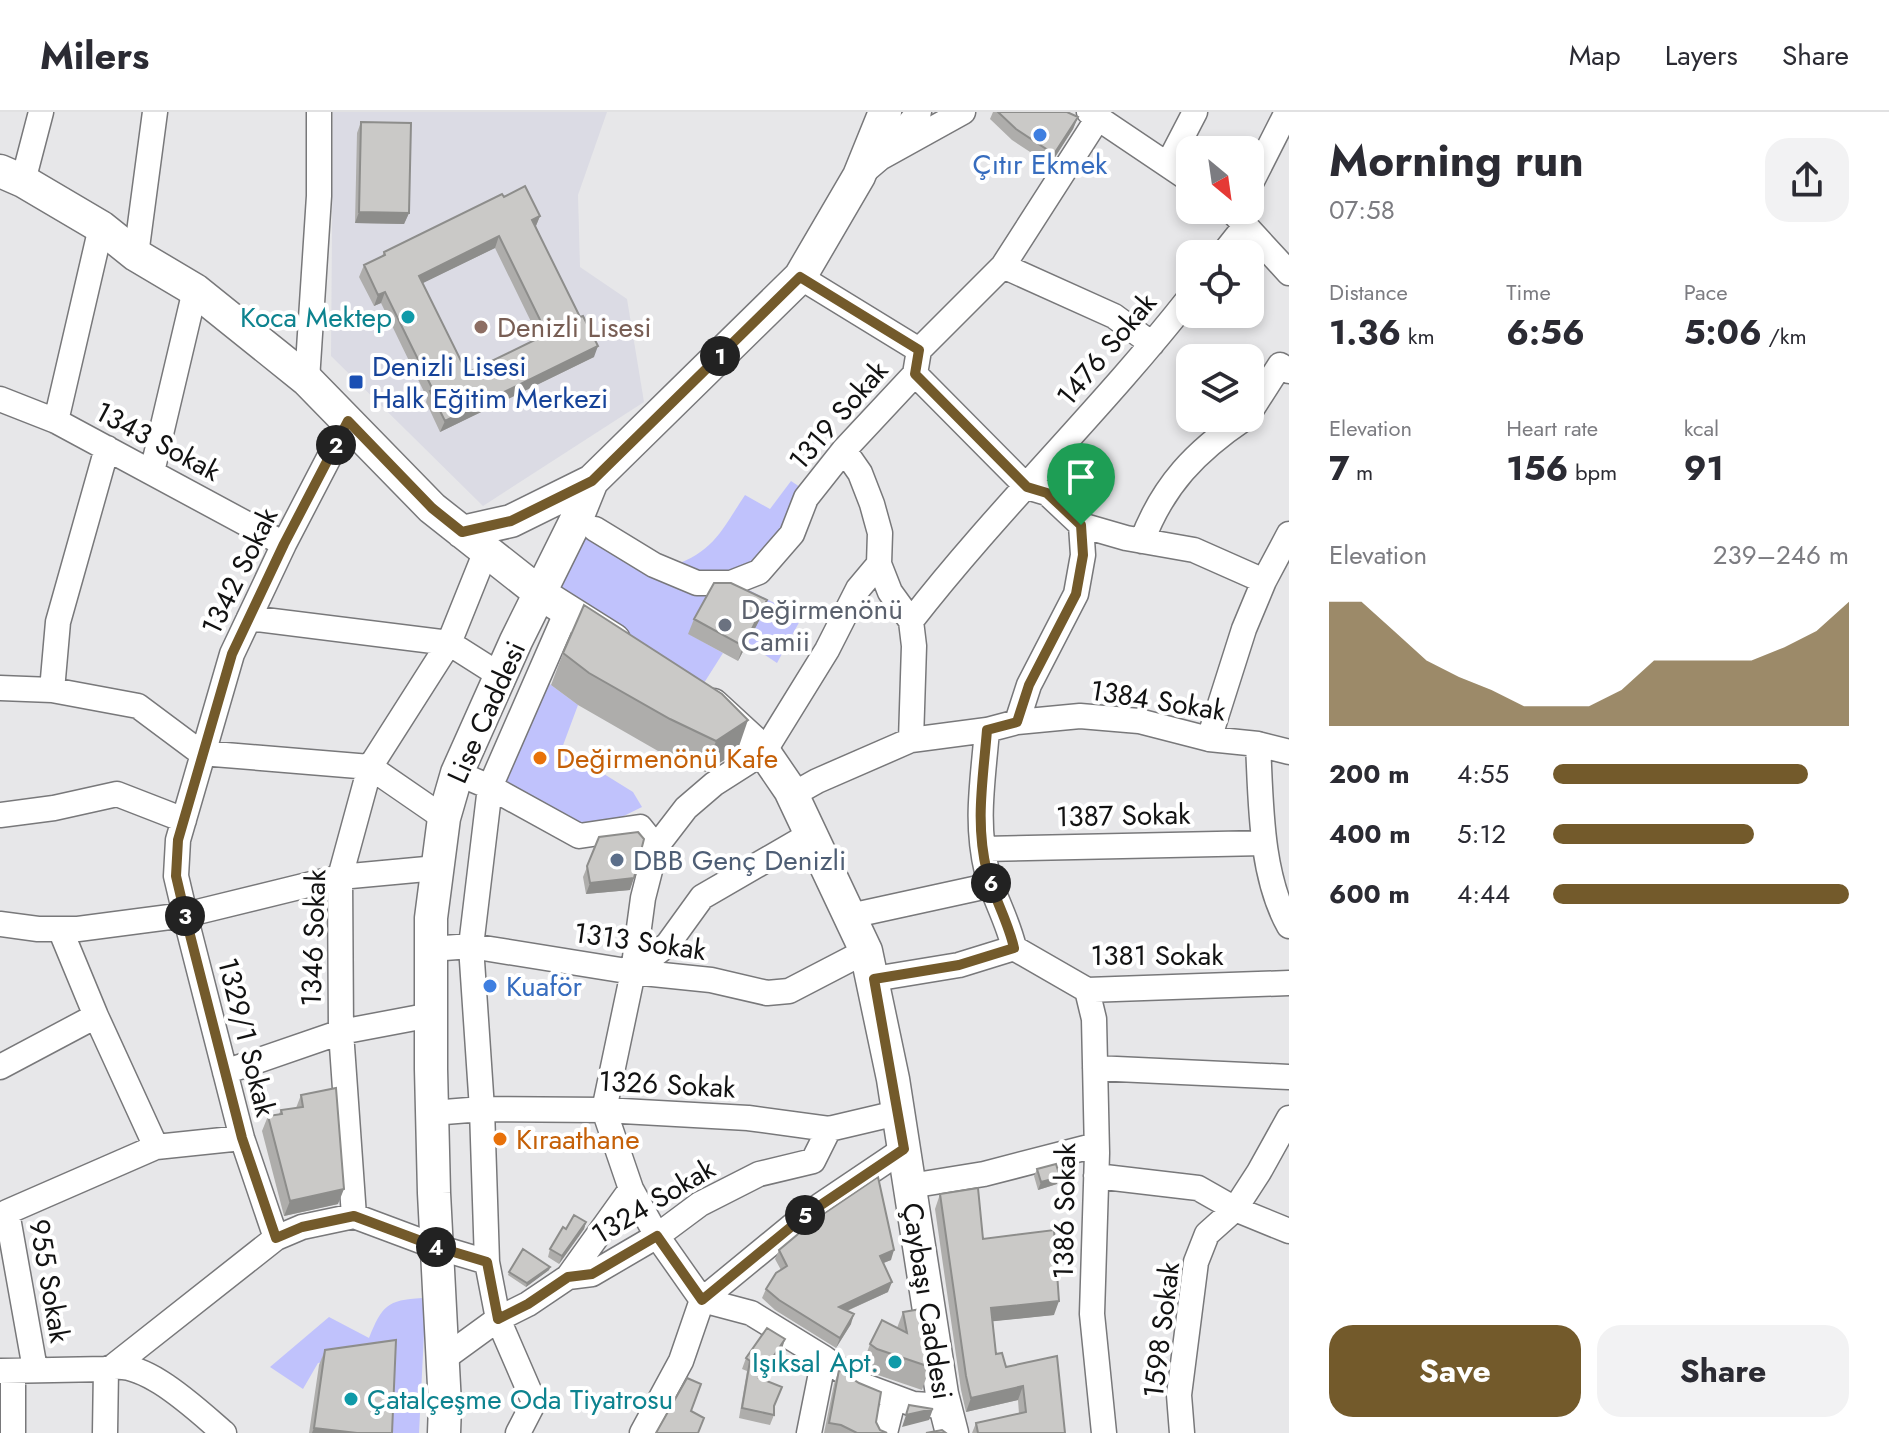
<!DOCTYPE html>
<meta charset="utf-8">
<style>
body{margin:0;font-family:Jost,sans-serif;background:#f2f2f3;color:#2b2b33;height:100vh;display:flex;flex-direction:column;font-size:30px;white-space:nowrap}
*{box-sizing:border-box;margin:0}
p{font-size:26px;color:#7c7c81}
.icon{flex:none;width:44px;height:44px;fill:none;stroke:currentColor;stroke-width:2;stroke-linecap:round;stroke-linejoin:round}
.map{position:relative;flex:1;overflow:hidden}
.sheet{display:flex;flex-direction:column;background:#fff;width:600px}
.sheet>*{flex:none}
.needle{width:52px;rotate:151deg}
.tools{position:absolute;left:1176px;top:24px;display:grid;gap:16px}
.tools a{display:grid;place-items:center;width:88px;height:88px;border-radius:16px;background:#fff;box-shadow:0 4px 12px #0003;font-size:40px}
.pin{position:absolute;display:grid;place-items:center;width:68px;height:68px;color:#fff;margin:-82px -34px;border-radius:50% 50% 50% 0;rotate:-45deg;box-shadow:0 0 8px #0007}
.pin .icon{rotate:45deg}
.km{position:absolute;width:40px;height:40px;margin:-20px;border-radius:50%;background:#222;color:#fff;font-size:22px;line-height:40px;text-align:center}
.round{display:grid;place-items:center;flex:none;width:84px;height:84px;border-radius:24px;background:#f2f2f3}
.summary{display:flex;align-items:center;justify-content:space-between;height:136px;padding:0 40px}
h1{font-size:44px;font-weight:700;line-height:60px}
.figures{display:grid;grid-template-columns:repeat(3,1fr);gap:12px;height:136px;padding:8px 40px}
.figures div{display:grid;align-content:center}
.figures b{font-size:34px;font-weight:700}
.figures small{font-size:22px;font-weight:400}
.figures p{font-size:22px}
.chart{height:224px;padding:16px 40px}
.chart p{display:flex;justify-content:space-between}
.chart svg{width:100%;height:144px;margin-top:8px;fill:#735a2b;opacity:.7}
.cta{display:flex;gap:16px;margin-top:auto;padding:16px 40px}
.cta a{flex:1;height:92px;border-radius:24px;background:#735a2b;color:#fff;font-size:32px;font-weight:700;line-height:92px;text-align:center}
.cta a+a{background:#f2f2f3;color:#2b2b33}
ul{padding:0 40px;list-style:none;font-size:26px}
li{display:grid;grid-template-columns:128px 96px 1fr;align-items:center;height:60px}
li i{height:20px;border-radius:10px;background:#735a2b}
header{display:flex;align-items:center;gap:48px;box-sizing:border-box;height:112px;padding:0 40px;background:#fff;border-bottom:2px solid #e1e1e2}
header strong{font-size:38px}
nav{display:flex;gap:44px;margin-inline-start:auto;font-size:28px}
main{display:flex;flex:1;min-height:0}
.map>svg:first-child{display:block}
</style>
<header>
<strong>Milers</strong>
<nav><a>Map</a><a>Layers</a><a>Share</a></nav>
</header>
<main>
<div class="map">
<svg width="1289" height="1321" viewBox="0 0 1289 1321">
<rect width="100%" height="100%" fill="#e7e7e9"/>
<path fill="#dbdbe4" d="M333,0H607L578,83L580,155L627,187L644,290L483,394L331,244Z"/>
<path fill="#c0c2fc" d="M791,369L803,377L745,476L802,505L777,551L747,531L761,503L689,522L723,541L697,582L541,482L577,406L664,457C713,441 718,424 745,383L770,397Z
M543,567L578,593L562,636L633,680L642,695L591,720L501,671Z
M422,1186L425,1202L419,1321H390L392,1240L318,1251L303,1277L270,1255L329,1205L369,1226C382,1194 387,1188 422,1186Z"/>
<g fill="none" stroke-linecap="round" stroke-linejoin="round">
<defs>
<path id="minor" d="M1089,0L1190,68
M892,32L919,0
M1168,52L1195,0
M860,63L880,46L963,0
M23,69L41,0
M1250,73L1287,0
M1231,98L1289,161
M1223,142L1246,113
M136,143L155,0
M1003,154L1114,204L1152,232
M800,165L919,238
M915,262L1027,375L1047,381L1081,413L1126,426L1194,438L1264,469
M307,268L319,84V0
M0,287L56,309L284,432
M1250,300L1280,253L1289,259
M56,309L101,115
M152,360L195,178
M595,417L654,453L697,471H731L759,460L792,422L806,386L844,338L915,262L919,238L1003,154L1098,6
M1142,429C1163,373 1196,339 1245,306
M879,452L890,480L911,509L914,534L911,628
M249,506L449,531L501,564
M911,509C998,397 1102,297 1190,185
M0,576L52,578L138,594L201,641L370,655L444,706
M52,578L58,510L107,336
M1017,610L1029,573L1076,482L1083,443L1081,413
M987,618C983,669 975,710 987,760C994,786 1008,809 1014,836
M1209,627L1244,517L1264,469L1289,422
M1258,632C1261,690 1260,762 1289,814
M457,661L490,675L579,724L640,715L656,735
M792,683L817,669L911,628L987,618L1017,610L1080,604L1139,609L1209,627L1258,632L1289,640
M0,703L54,696L117,682L184,708
M983,737L1264,731
M850,804L992,773
M0,812L38,817H78L185,803L340,765L437,756
M60,817L96,904L156,1035
M431,837L471,834L633,860L711,868L767,881L789,879L866,839
M633,860L668,832L702,785L811,722
M874,867L959,853L1014,836L1087,878L1289,871
M1087,878L1094,907L1097,1041L1092,1202L1104,1321
M0,955L96,904
M1095,956L1289,965
M225,960L341,920L431,903
M432,1001L482,997L604,998L748,1006L829,1017L897,1001
M1096,1064L1198,1076L1235,1097L1289,1119
M910,1074L984,1062L1096,1033
M354,1104L341,920L340,765L370,655L449,531L486,439
M276,1126L242,1026L189,819L176,764L178,728L232,542L284,432L348,309
M568,1165L631,1077
M702,1188L657,1124L631,1077L604,998L633,860L643,786L656,735L686,696L714,672L764,640L827,538L858,477L879,452L880,421L872,392L860,361L844,338
M702,1188L751,1201L824,1246L862,1273L913,1292L945,1294
M702,1188L803,1105L904,1037
M443,1247L498,1207L528,1192L568,1165L592,1162L657,1124L700,1092L759,1062L813,1049L829,1017
M115,1253L276,1126L302,1115L354,1104L437,1135L487,1150
M35,1257L7,1100L156,1035L242,1026
M0,1259L106,1257C141,1243 198,1299 224,1321
M13,1259V1321
M105,1321L106,1257
M518,1321L534,1290L498,1207L487,1150L482,997L471,834L490,675L567,499
M642,1321L681,1249L702,1188
M809,1321L824,1246
M885,1321L894,1285
M1182,1321L1179,1283L1196,1150L1207,1122L1235,1097L1259,1060L1289,1006"/>
<path id="major" d="M0,59L23,69L101,115L136,143L195,178L307,268L432,396L541,482L614,528
M462,420L511,409L592,369
M713,593L764,640L790,678L866,839L893,967L942,1282L952,1321
M444,1321L445,1293L434,1081L431,957V806L444,706L457,661L516,529L577,406L592,369L800,165L859,64L885,0"/>
</defs>
<use href="#minor" stroke="#78787a" stroke-width="27"/>
<use href="#major" stroke="#78787a" stroke-width="35"/>
<use href="#minor" stroke="#fff" stroke-width="24"/>
<use href="#major" stroke="#fff" stroke-width="32"/>
</g>
<path fill="#aeadab" fill-rule="evenodd" d="M993,0H1067L1078,5L1073,17L1050,53L1012,28L990,7Z
M361,10L409,101L404,112L355,111L357,21Z
M504,85L540,104L536,114L594,245L440,320L426,290L427,286L381,191L374,194L359,165L364,153L382,144L384,140ZM495,136L539,226L467,261L422,171Z
M767,488L762,503L738,549L688,522L694,507Z
M563,541L737,640L705,660L658,639L578,593L551,573Z
M599,725L630,778L586,782L583,765Z
M301,983L338,1092L284,1104L262,1019L268,1004L279,1002L281,998L296,996Z
M1037,1057L1057,1072L1038,1078L1034,1064Z
M940,1082L1054,1203L993,1209L996,1242L1006,1255L1065,1321L1019,1302L1018,1288L966,1300L961,1278L935,1097Z
M586,1110L584,1117L559,1152L548,1145L550,1137L566,1117Z
M779,1138L891,1148L883,1151L888,1180L847,1199L851,1212L836,1236L775,1198L762,1186L766,1177L781,1158L775,1147Z
M550,1155L549,1158L526,1175L508,1163L509,1160Z
M903,1200L930,1255L922,1278L869,1260L862,1254L870,1232L897,1216Z
M782,1237L761,1267L774,1295V1303L770,1313L739,1306L747,1259L742,1257L746,1246Z
M325,1238L392,1321H309L319,1253Z
M839,1258L880,1318L887,1321H824L834,1272Z
M976,1311L978,1321H972Z"/>
<path fill="#8d8d8b" d="M1078,5L1073,17L1050,53L1054,42Z
M359,100L409,101L404,112L355,111Z
M540,104L535,116L532,108Z
M499,124L495,136L415,175L419,164Z
M385,180L381,191L374,194L378,183Z
M598,234L594,245L440,320L445,309Z
M767,488L762,503L738,549L743,534Z
M748,608L737,640L705,660L716,629Z
M634,766L630,778L586,782L590,771Z
M1060,1065L1057,1072L1038,1078L1041,1070Z
M344,1077L338,1092L284,1104L290,1089Z
M586,1110L584,1117L559,1152L562,1144Z
M894,1138L891,1148L876,1154L880,1144Z
M550,1155L549,1158L526,1175L527,1171Z
M892,1170L888,1180L835,1204L839,1195Z
M1059,1189L1054,1203L986,1210L991,1196Z
M854,1202L851,1212L836,1236L840,1226Z
M785,1227L782,1237L755,1276L759,1266Z
M1023,1274L1018,1288L966,1300L971,1286Z
M933,1297L929,1308L902,1315L906,1303Z
M314,1316L357,1321H312Z"/>
<path fill="#cac9c7" stroke="#8d8d8b" stroke-width="2" fill-rule="evenodd" d="M998,0H1067L1078,5L1054,42L1016,17Z
M361,10L411,11L409,101L359,100Z
M525,74L540,104L532,108L580,205L583,204L598,234L445,309L430,279L433,278L385,180L378,183L364,153L385,143L384,140L502,82L504,85ZM499,124L547,222L467,261L419,164Z
M714,471H731L767,488L743,534L694,507Z
M584,493L722,582L748,608L716,629L670,607L589,561L563,541Z
M638,720L644,727L634,766L590,771L587,754L599,725Z
M336,976L344,1077L290,1089L268,1004L282,1002L281,998L303,995L301,983Z
M1056,1052L1060,1065L1041,1070L1037,1057Z
M878,1065L894,1138L880,1144L892,1170L839,1195L854,1202L840,1226L779,1188L766,1177L776,1161L787,1154L779,1138L816,1107Z
M978,1076L983,1127L1054,1118L1059,1189L991,1196L996,1242L1002,1241L1006,1255L1057,1244L1065,1321H978L976,1311L1026,1300L1023,1274L971,1286L966,1264L940,1082Z
M574,1103L586,1110L562,1144L550,1137L563,1115L566,1117Z
M523,1137L550,1155L527,1171L509,1160Z
M921,1197L930,1255L877,1237L870,1232L882,1208L907,1221L903,1200Z
M767,1216L785,1227L759,1266L782,1275L774,1294V1303L742,1296L750,1249L746,1246Z
M396,1228L392,1321H357L314,1316L325,1238Z
M839,1258L859,1271L881,1280L876,1310L880,1318L887,1321H857L841,1313L829,1311Z
M687,1266L701,1272L691,1299L704,1306L698,1321H656Z
M909,1293L933,1297L906,1303Z
M942,1318L946,1321H926Z"/>
<g fill="none" stroke-linecap="round" stroke-linejoin="round">
<defs>
<path id="route" d="M800,165L919,238L915,262L1027,375L1047,381L1081,413L1083,443L1076,482L1029,573L1017,610L987,618C983,668 975,711 987,760C994,786 1008,809 1014,836L959,853L874,867L904,1037L803,1105L702,1188L657,1124L592,1162L568,1165L528,1192L498,1207L487,1150L437,1135L354,1104L302,1115L276,1126L242,1026L189,819L176,764L178,728L232,542L284,432L348,309L432,396L462,420L511,409L592,369Z"/>
</defs>
<use href="#route" stroke="#fff" stroke-width="16"/>
<use href="#route" stroke="#735a2b" stroke-width="10"/>
</g>
<g fill="#3f7fe0" stroke="#fff" stroke-width="3">
<circle cx="1040" cy="23" r="8"/>
<circle cx="490" cy="874" r="8"/>
</g>
<g fill="#0f9aa8" stroke="#fff" stroke-width="3">
<circle cx="408" cy="205" r="8"/>
<circle cx="895" cy="1250" r="8"/>
<circle cx="351" cy="1287" r="8"/>
</g>
<circle fill="#8d6e63" stroke="#fff" stroke-width="3" cx="481" cy="215" r="8"/>
<rect fill="#1a4fb4" stroke="#fff" stroke-width="3" x="348" y="262" width="16" height="16" rx="4"/>
<circle fill="#6b7280" stroke="#fff" stroke-width="3" cx="725" cy="513" r="8"/>
<g fill="#e8710a" stroke="#fff" stroke-width="3">
<circle cx="540" cy="646" r="8"/>
<circle cx="500" cy="1027" r="8"/>
</g>
<circle fill="#5c6f8a" stroke="#fff" stroke-width="3" cx="617" cy="748" r="8"/>
<g text-anchor="middle" stroke-width="8" stroke-linejoin="round" paint-order="stroke">
<g font-size="28" fill="#366cbe" stroke="#fff">
<text x="1040" y="62">Çıtır Ekmek</text>
<text x="506" y="884" text-anchor="start">Kuaför</text>
</g>
<g font-size="28" fill="#0d838f" stroke="#fff" text-anchor="end">
<text x="392" y="215">Koca Mektep</text>
<text x="879" y="1260">Işıksal Apt.</text>
<text x="367" y="1297" text-anchor="start">Çatalçeşme Oda Tiyatrosu</text>
</g>
<g font-size="28" fill="#785e54" stroke="#fff" text-anchor="start">
<text x="497" y="225">Denizli Lisesi</text>
</g>
<g font-size="28" fill="#121212" stroke="#fff">
<text transform="translate(1106 237) rotate(-50)" y="10">1476 Sokak</text>
<text transform="translate(838 303) rotate(-49)" y="10">1319 Sokak</text>
<text transform="translate(158 329) rotate(28)" y="10">1343 Sokak</text>
<text transform="translate(239 459) rotate(-64)" y="10">1342 Sokak</text>
<text transform="translate(1158 588) rotate(9)" y="10">1384 Sokak</text>
<text transform="translate(486 600) rotate(-66)" y="10">Lise Caddesi</text>
<text transform="translate(1123 703) rotate(-1)" y="10">1387 Sokak</text>
<text transform="translate(313 826) rotate(-88)" y="10">1346 Sokak</text>
<text transform="translate(640 829) rotate(8)" y="10">1313 Sokak</text>
<text x="1157" y="853">1381 Sokak</text>
<text transform="translate(247 925) rotate(76)" y="10">1329/1 Sokak</text>
<text transform="translate(667 972) rotate(3)" y="10">1326 Sokak</text>
<text transform="translate(653 1089) rotate(-31)" y="10">1324 Sokak</text>
<text transform="translate(1064 1099) rotate(-89)" y="10">1386 Sokak</text>
<text transform="translate(50 1169) rotate(80)" y="10">955 Sokak</text>
<text transform="translate(928 1189) rotate(81)" y="10">Çaybaşı Caddesi</text>
<text transform="translate(1161 1218) rotate(-83)" y="10">1598 Sokak</text>
</g>
<g font-size="28" fill="#164399" stroke="#fff" text-anchor="start">
<text x="372" y="264">Denizli Lisesi<tspan x="372" dy="32">Halk Eğitim Merkezi</tspan></text>
</g>
<g font-size="28" fill="#5b616d" stroke="#fff" text-anchor="start">
<text x="741" y="507">Değirmenönü<tspan x="741" dy="32">Camii</tspan></text>
</g>
<g font-size="28" fill="#c56008" stroke="#fff" text-anchor="start">
<text x="556" y="656">Değirmenönü Kafe</text>
<text x="516" y="1037">Kıraathane</text>
</g>
<g font-size="28" fill="#4e5e75" stroke="#fff" text-anchor="start">
<text x="633" y="758">DBB Genç Denizli</text>
</g>
</g>
</svg>
<div class="tools">
<a><svg class="needle" viewBox="-14 -14 28 28"><path d="M0-13l5 13h-10z" fill="#e53935"/><path d="M0 13l5-13h-10z" fill="#7c7c81"/></svg></a>
<a><svg class="icon" aria-label="locate" viewBox="0 0 24 24"><circle cx="12" cy="12" r="6"/><path d="M12 2v4M12 18v4M2 12h4M18 12h4"/></svg></a>
<a><svg class="icon" aria-label="layers" viewBox="0 0 24 24"><path d="M12 4l9 5-9 5-9-5zM3 14l9 5 9-5"/></svg></a>
</div>
<div class="pin" style="left:1081px;top:413px;background:#1e9e55"><svg class="icon" aria-label="arrive" viewBox="0 0 24 24"><path d="M6 21V4h12l-3 4 3 4H6"/></svg></div>
<b class="km" style="left:720px;top:244px">1</b>
<b class="km" style="left:336px;top:333px">2</b>
<b class="km" style="left:185px;top:804px">3</b>
<b class="km" style="left:436px;top:1135px">4</b>
<b class="km" style="left:805px;top:1103px">5</b>
<b class="km" style="left:991px;top:771px">6</b>
</div>
<section class="sheet">
<div class="summary"><div><h1>Morning run</h1><p>07:58</p></div><a class="round"><svg class="icon" aria-label="share" viewBox="0 0 24 24"><path d="M12 15V3M7 8l5-5 5 5M5 13v7h14v-7"/></svg></a></div>
<div class="figures">
<div><p>Distance</p><b>1.36<small> km</small></b></div>
<div><p>Time</p><b>6:56</b></div>
<div><p>Pace</p><b>5:06<small> /km</small></b></div>
</div>
<div class="figures">
<div><p>Elevation</p><b>7<small> m</small></b></div>
<div><p>Heart rate</p><b>156<small> bpm</small></b></div>
<div><p>kcal</p><b>91</b></div>
</div>
<div class="chart"><p><span>Elevation</span>239–246 m</p>
<svg viewBox="0 0 160 44" preserveAspectRatio="none"><path d="M0 44V6L10 6L20 15L30 24L40 29L50 33L60 38L70 38L80 38L90 33L100 24L110 24L120 24L130 24L140 20L150 15L160 6V44z"/></svg>
</div>
<ul>
<li><b>200 m</b>4:55<i style="width:86%"></i></li>
<li><b>400 m</b>5:12<i style="width:68%"></i></li>
<li><b>600 m</b>4:44<i style="width:100%"></i></li>
</ul>
<div class="cta"><a>Save</a><a>Share</a></div>
</section>
</main>
